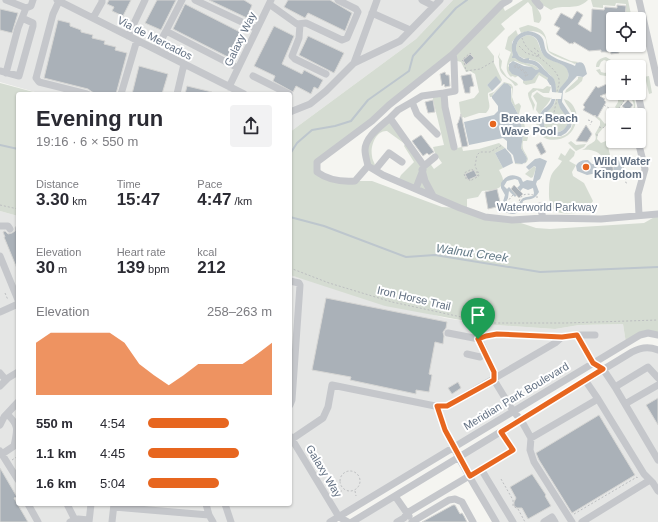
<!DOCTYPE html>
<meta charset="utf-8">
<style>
body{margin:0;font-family:Arial,sans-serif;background:#f2f2f3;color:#2b2b33;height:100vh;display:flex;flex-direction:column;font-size:15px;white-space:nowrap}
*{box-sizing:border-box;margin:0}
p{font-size:13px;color:#7c7c81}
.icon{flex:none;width:22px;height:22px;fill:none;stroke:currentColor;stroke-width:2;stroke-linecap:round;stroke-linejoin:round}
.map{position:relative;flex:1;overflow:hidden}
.details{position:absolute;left:16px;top:92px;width:276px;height:414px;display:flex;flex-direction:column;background:#fff;border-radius:4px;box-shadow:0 1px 3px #0004}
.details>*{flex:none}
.fabs{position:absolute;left:606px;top:12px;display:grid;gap:8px}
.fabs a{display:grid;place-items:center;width:40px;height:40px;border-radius:4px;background:#fff;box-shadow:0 1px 3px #0004;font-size:20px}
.pin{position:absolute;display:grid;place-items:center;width:34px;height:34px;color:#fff;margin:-41px -17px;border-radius:50% 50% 50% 0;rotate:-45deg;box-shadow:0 0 4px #0007}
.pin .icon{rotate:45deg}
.round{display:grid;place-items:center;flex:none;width:42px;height:42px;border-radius:4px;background:#f2f2f3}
.summary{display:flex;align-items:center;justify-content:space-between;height:68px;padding:0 20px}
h1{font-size:22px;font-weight:800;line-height:30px}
.stats{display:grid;grid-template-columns:repeat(3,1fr);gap:6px;height:68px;padding:4px 20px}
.stats div{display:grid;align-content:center}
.stats b{font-size:17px;font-weight:800}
.stats small{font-size:11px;font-weight:400}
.stats p{font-size:11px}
.chart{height:112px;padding:8px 20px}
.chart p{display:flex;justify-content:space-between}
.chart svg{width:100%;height:72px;margin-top:4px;fill:#e7661f;opacity:.7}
ul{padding:0 20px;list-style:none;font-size:13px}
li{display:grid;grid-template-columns:64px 48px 1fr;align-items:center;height:30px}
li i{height:10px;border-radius:5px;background:#e7661f}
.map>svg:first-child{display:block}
</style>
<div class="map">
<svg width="658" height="522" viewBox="0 0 658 522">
<rect width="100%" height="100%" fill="#f5f5f1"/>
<path fill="#e5e6e5" d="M0,0H453L416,39L290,132V94H42L0,82Z
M0,211L18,216V504H290V275L445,318L482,324L555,329L579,325L623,324L626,343L330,522H0Z
M636,350H658V522H496L459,458Z
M395,496L412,522H352Z"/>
<path fill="#d5dcd2" d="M453,0H509L503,7L505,11L523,0H588C576,12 563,3 551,10L541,4L537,8C540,13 544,18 539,23L534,22L532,7L528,2L501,24L505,29L487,47L494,56V63L502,80L501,82L496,77L487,85L492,91L488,93C487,102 493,106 486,113H479L464,118V117L461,118L459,102L474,98L479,92L475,74L470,71L466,72L461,62L454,60L453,55L317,162L323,176L355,181H372L442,207L459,208L398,181L401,175L414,162L404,146L405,144L387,131C376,130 370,146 372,156C372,159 374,162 375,165L372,169L368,166L367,143L390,118L424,166L429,162L434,169L442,163L435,153L433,147L444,145L433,100V95L444,93L457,148L462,147L463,151L479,149L499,143L505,148L495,153L503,168L499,170C500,172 503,177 503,180C503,191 490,190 482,191L478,197L467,199V210L512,220L536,228L550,229L644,223L658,215V335L653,333L626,343L623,324L579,325L555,329L482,324L385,306L290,275V132L416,39Z
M591,0H628L632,19H625L626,4L616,3L615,6L603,5V8L593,7Z
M528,25C548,29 545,36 549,51L571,61L578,62L575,64C570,61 552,56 549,52C546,49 547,44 546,40C543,30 529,30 521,33L519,28Z
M516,30L518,35L512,42L513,58L515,57C522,65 533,62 539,69L536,70C530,65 522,65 515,61L510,62L508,66L518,76L514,78L515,77L512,76L511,77C503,70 508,61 511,52L505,49L508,37Z
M612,33H613V45H636L634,50L625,52L624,48L609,50V46L611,45Z
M528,35C541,37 537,47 544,55C550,63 565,61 568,71C571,80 559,91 558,99C557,108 568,112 568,121C567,134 548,137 544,125C540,114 550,112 554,104C557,98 556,87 554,80C553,76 549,75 546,71C543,68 542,65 538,62C529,57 520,62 516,50C516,41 520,37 528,35Z
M500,52L499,57L502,61L501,68L507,77L517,83L518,85L515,86C507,74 498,78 499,59L498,57Z
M606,57L611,60L610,65H607V61L604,60L601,62L599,67H596C596,61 600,58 606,57Z
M611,66L613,69V72L606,76L600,75L596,70L600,69L601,72L605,73L609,71L608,67Z
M639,69H641L643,77L649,76L652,93L649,94L646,81L639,82Z
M538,72H540L548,78L547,80L539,75L535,83L526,85L523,83V80L524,81L536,76Z
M578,77H583L582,81C578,85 570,92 565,93L566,90L578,79Z
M504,82L511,84L513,87L512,97L515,105L519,103L521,106L519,114L522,122H524L525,128L523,129V132L528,137L527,141H523C521,151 526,151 528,159C526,166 521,164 515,164V163L524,164L527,158L521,148L523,136L521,123L518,114L511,101L512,89L509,85L504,83L493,94L492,97H490L489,94L494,92Z
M0,83L41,94H18V216L0,211Z
M547,86L551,87L549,93H543L537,90L532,93L531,97L535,105L533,111C533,104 528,100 528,93L533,88L543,89Z
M537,92L544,97L551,98C546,109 540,107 539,123C544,142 572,142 573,121C574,111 566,106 564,99C571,101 574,106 576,112C577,116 576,117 576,121C572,149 525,145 539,114L536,110L537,103L533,96Z
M618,93C633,93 639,100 633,115H631C637,104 633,97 622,94L624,101L623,103L613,115L610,122L603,128L598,134L597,139L601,143L606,141L611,136L607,142L610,155L607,158L604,159C599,151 591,149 582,150C584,149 586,148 587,146C592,142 598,142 595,134L600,125V121L594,116L595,115L600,118L605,124C610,120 613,114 617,109L615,107L618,102Z
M571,141L576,145L586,144L584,147L576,151L568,143Z
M570,148L575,152L574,156L569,161L576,165L572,172L573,176L584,183L593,201L585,212C566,214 548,218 549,192C549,187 549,181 551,176C553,170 559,167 562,161L558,159L561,153L565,156Z
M534,166L536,168L533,177L531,178L525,174Z"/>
<path fill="#bdc6cd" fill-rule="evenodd" d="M528,31C551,35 540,47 549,54C556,60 567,62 575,66L576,63C585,60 585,67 587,74L583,77L577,76L563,91L562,102L570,114L572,122L571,127L566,133L561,136H551L546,134L543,135L542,134L543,132C538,126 537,118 542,111C545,107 549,106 551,101C553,96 552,90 551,85H550L547,80L548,78L539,72L532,80L524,81L518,76L512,74L509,70V64L513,61L524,66L532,67L536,70L539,69C533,61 523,66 515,58H512V57L513,55C509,43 515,33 528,31ZM528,35C544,37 536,52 548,59C555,63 566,63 568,72C571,81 560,84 558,93C558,96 557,102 559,105C561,113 574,119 564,129C561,132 557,133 553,132C548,131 546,129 544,125L545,120H543C544,113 548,112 552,107C557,101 557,86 554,79C552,76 549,75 547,72C540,66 539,60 529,60V58L524,59L519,56L516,50C516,41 520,37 528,35Z
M496,76L501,82L492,91L487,85Z
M504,83L508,84L511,87V101L518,114L521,123L523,136L521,148L527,158L526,162L522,164L515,163L513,155L507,149V141L503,138L469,145L464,122L494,115L498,111V106L492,98V96Z
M505,148L511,155L513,163L503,168L495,153Z
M540,158L547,161L540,179L537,181L536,184L539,192C534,201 530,198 523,201C520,212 517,217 505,212L502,205L505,195L501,188V183C506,175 513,173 521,178L523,182L527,180L533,181L536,167L534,166L529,170L526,167L535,159ZM515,179L518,180L520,185L516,189L512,190L509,187L507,189L504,186L507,181ZM523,188L528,190L533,188L534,193L533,196C519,198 523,198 516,209L513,210L506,208L505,204L508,198L509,191L515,197Z
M588,160L592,164H596L597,173L587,175L577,171L576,166C578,161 583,160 588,160Z
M617,160H618C624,164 623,172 618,176L615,175C612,170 613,165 617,160Z"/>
<path fill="#f5f5f1" d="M552,92L562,93L561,99H552Z"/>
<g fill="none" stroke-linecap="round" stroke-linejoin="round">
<path stroke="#bdc6cd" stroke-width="2" d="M0,145L18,149
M290,154L297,143L312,130L335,126L351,121L368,100L409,71L413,56L456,8L467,0
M290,217L324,226L406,257L435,255L540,272L658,267"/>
</g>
<path fill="#aab1b8" stroke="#d6d6d4" d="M109,0H131L123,16L112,11L114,7L107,4Z
M157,0H176L161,30L145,23Z
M209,0H244L252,5L247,18Z
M288,0H330L352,13L345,31L308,13L305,18L284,7Z
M185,4L240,32L228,57L173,29Z
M617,5L626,6L625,19H613L612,35H608L609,52H601V50L589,51L574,42L573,44L571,43L570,44L556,34L560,28L554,25L561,13L572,19L577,11L583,15L578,24L591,32L592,9L604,10L605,7L617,8Z
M0,9L18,13L12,33L0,30Z
M58,20L70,23V26L81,30V32L93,35L92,38L105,41L104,44L116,47L115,50L127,53L116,94H99L92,92L88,89L44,78Z
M274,26L294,36L282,64L302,74L304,70L323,80L318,89L314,87L311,94L296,86L293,92L273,81L275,76L254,66Z
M308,36L344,53L334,73L299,55Z
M618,46L619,53L611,54L610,47Z
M470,54L474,58L466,65L463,60Z
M139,66L168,74L162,94H132Z
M445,72L446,75H449L450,86L445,87L444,84L442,86L440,74Z
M471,74L474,86L470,87V93H465L461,76Z
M613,81V91L600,96L605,99L604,100L606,102L597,118L595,115L594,116L583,110L585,107L583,105L596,86L598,88Z
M187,86L212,92V94H185Z
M433,100L435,112L428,113L425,102Z
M628,100L633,105L628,111L622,106Z
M461,114L468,146L462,147L457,124L458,123Z
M586,125L592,134L587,142L576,141Z
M421,135L434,152L429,155L427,153L423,156L412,141Z
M541,142L546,152L541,155L536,145Z
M601,158L606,163L616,159L613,167L614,176L605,171V169H601Z
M474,170L477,176L468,180L465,174Z
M514,185L523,194L519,198L511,189Z
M497,189L501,206L488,209L485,192Z
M18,226V271L4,237H5L3,232L5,231L8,234L12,233L15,231V227Z
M326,298L447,322L446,328L443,332L444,336L443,344L435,342L429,374L432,375L429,392L416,390V394L350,380L351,377L312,370Z
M458,382L461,388L452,394L448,388Z
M658,398V425L646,405Z
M599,415L635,475L572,513L539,460L536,453Z
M0,468L17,497L14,498L28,522H0Z
M532,474L546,495L545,496L551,506L528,519L522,508H517L514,506V502L516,498L510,487Z
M453,505H455L460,514L462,513L464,516L467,522H422Z"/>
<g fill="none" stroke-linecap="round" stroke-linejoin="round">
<path stroke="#bcbec0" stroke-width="1" stroke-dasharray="2 2" stroke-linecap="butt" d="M519,46L526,53L539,57C536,53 535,54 531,51C526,48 524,43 522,38
M534,48L538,51L539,57C545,62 561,73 559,83C559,86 557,89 557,92
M471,54L470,53L462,60L464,62L466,71L480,69L494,61
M516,64L528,74L526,77L525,76L526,74L516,66L515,68L514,67Z
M604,105L615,112
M614,115L624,101L621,93
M588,120L592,121L590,125
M545,121H552L557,99
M599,127L603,128L610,122L613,117
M596,135H598
M615,157H620L624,160L623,167L626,183H628
M477,176L479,174L475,166L477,155L480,152H490L502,145
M467,178H465L464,173L472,169L473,171
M469,179L470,181L479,176L477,172H475
M513,195L506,203L508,208L515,209C521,202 518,191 533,195
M536,197H539
M0,205L18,209
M290,268L329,283L392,302L489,323H566L658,320
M5,293L8,300
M12,460L18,456
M340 481a10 10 0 1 1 20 0a10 10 0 1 1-20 0Z
M501,479L513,500V506L518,509L525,522
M355,491L356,496
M339,496L342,489
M574,514L637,477L638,479"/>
<path stroke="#c5c7cb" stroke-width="7" d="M6,0L26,8L31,6L33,0
M57,0L244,94
M195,0L257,29
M422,0L434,6
M535,0L540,6
M639,0L658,83
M59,1L53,14L36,78L39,82L87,94
M269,4L297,24L306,23L342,40L347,38L358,12L356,9L338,0
M372,13L410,30
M93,18L102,2V0
M300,24L299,38L292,56L295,59L326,74
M166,31L182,0
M128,36L145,0
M156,50L166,31L238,68
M354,63L377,0
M0,71L19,76L33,26V23L22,18
M6,73L18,28L26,8
M253,76L289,94
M229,87L271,0
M444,93L455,91L454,60L453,54
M121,94L137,40
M177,94L184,64
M638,94L642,112L639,121
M412,102L422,96L444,93L445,107L454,147
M290,112L310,104L326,91L354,63L400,41L440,0
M390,118C381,126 365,137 365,150C365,155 367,161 368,166L383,175L460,208L485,217L512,220L543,218L601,219L658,214
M638,141L645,169L638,194L639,215
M435,157L424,166L390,118L398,110L412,102L417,114L437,134
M368,166L355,181C341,182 328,180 317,172V162L372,121L389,105L453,54L502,4L509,0
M375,170L389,153L402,162
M422,170L425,181L433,196
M416,188L423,170
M540,206L543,218
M0,226H8L10,229
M0,256L18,300
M290,281L299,283L300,285L292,400L290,405
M0,312L18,304
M448,333L479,339
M577,335L593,363L603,369L615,387L648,367L658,378
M467,354L480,357L485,354
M0,373L6,380
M0,386L8,378L18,372
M615,387L658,460
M598,399L644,474L653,483L658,491
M625,404L658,385
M437,406C449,447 475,485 496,522
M0,425L4,417L18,402
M290,436L339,517L348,522
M531,438L598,399L585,380
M292,439L323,418L328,407L332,385L440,407L447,406L555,343L562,337
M0,451L18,480
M2,454L14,446C17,430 20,426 7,414
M481,469L513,522
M395,496L409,516
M28,504L38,522
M67,504L75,520
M206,504L209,515L213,522
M225,504L231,522
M114,507L209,515
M70,522L78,519L89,520
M89,522L91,504
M112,522L114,504
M330,522L640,335L648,333L658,335
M352,522L632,352C641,347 649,346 658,350
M397,522L404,518L407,513L513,450L501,432
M412,522L449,500L455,499L462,502L473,522
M544,522L552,517L555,522
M572,522L534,462L530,450L531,438L521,420L513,411L494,380V372L479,339L486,336L497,334L562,337L577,335H595
M582,522L650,480"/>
</g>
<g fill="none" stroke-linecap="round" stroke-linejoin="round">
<defs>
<path id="route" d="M497,334L562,337L577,335L593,363L603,369L501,432L513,450L470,476L445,430L437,406H447L494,380V372L478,339L486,336Z"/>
</defs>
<use href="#route" stroke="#fff" stroke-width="8"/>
<use href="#route" stroke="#e7661f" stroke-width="5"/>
</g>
<g fill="#e7661f" stroke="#fff" stroke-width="1.5">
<circle cx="493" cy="124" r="4"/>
<circle cx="586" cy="167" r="4"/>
</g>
<g text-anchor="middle" stroke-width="4" stroke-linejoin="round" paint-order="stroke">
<g font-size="11" fill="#637183" stroke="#fff">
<text transform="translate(155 38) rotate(27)" y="4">Via de Mercados</text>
<text transform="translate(240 39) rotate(-64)" y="4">Galaxy Way</text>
<text x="547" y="211">Waterworld Parkway</text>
<text transform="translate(414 298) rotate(13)" y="4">Iron Horse Trail</text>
<text transform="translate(516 396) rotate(-31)" y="4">Meridian Park Boulevard</text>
<text transform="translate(324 471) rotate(59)" y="4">Galaxy Way</text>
</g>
<g font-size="11" font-weight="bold" fill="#637183" stroke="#fff" text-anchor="start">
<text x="501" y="122">Breaker Beach<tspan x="501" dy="13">Wave Pool</tspan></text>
<text x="594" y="165">Wild Water<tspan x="594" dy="13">Kingdom</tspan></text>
</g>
<g font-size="12" font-style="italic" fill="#637a87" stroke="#fff">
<text transform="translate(472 253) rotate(8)" y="4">Walnut Creek</text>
</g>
</g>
</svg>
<div class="fabs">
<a><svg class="icon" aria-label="locate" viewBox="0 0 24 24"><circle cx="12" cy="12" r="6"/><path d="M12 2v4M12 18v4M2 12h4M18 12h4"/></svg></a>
<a>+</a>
<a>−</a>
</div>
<div class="pin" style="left:478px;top:339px;background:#1e9e55"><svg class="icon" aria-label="arrive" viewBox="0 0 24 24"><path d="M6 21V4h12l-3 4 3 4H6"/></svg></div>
<section class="details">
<div class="summary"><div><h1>Evening run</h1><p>19:16 · 6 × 550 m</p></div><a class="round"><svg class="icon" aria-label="share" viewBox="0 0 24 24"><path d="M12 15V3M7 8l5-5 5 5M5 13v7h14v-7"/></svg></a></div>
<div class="stats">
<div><p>Distance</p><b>3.30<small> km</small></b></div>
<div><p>Time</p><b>15:47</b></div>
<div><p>Pace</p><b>4:47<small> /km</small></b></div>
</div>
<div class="stats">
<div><p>Elevation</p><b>30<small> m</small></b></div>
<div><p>Heart rate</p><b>139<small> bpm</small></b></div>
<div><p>kcal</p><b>212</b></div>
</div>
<div class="chart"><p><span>Elevation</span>258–263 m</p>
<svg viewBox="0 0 160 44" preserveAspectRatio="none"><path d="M0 44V12L10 6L20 6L30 6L40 6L50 6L60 12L70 25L80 32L90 38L100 32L110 25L120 25L130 25L140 25L150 19L160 12V44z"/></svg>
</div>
<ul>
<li><b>550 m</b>4:54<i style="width:65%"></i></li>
<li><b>1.1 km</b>4:45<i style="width:73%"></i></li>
<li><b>1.6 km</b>5:04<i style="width:57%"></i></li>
</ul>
</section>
</div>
